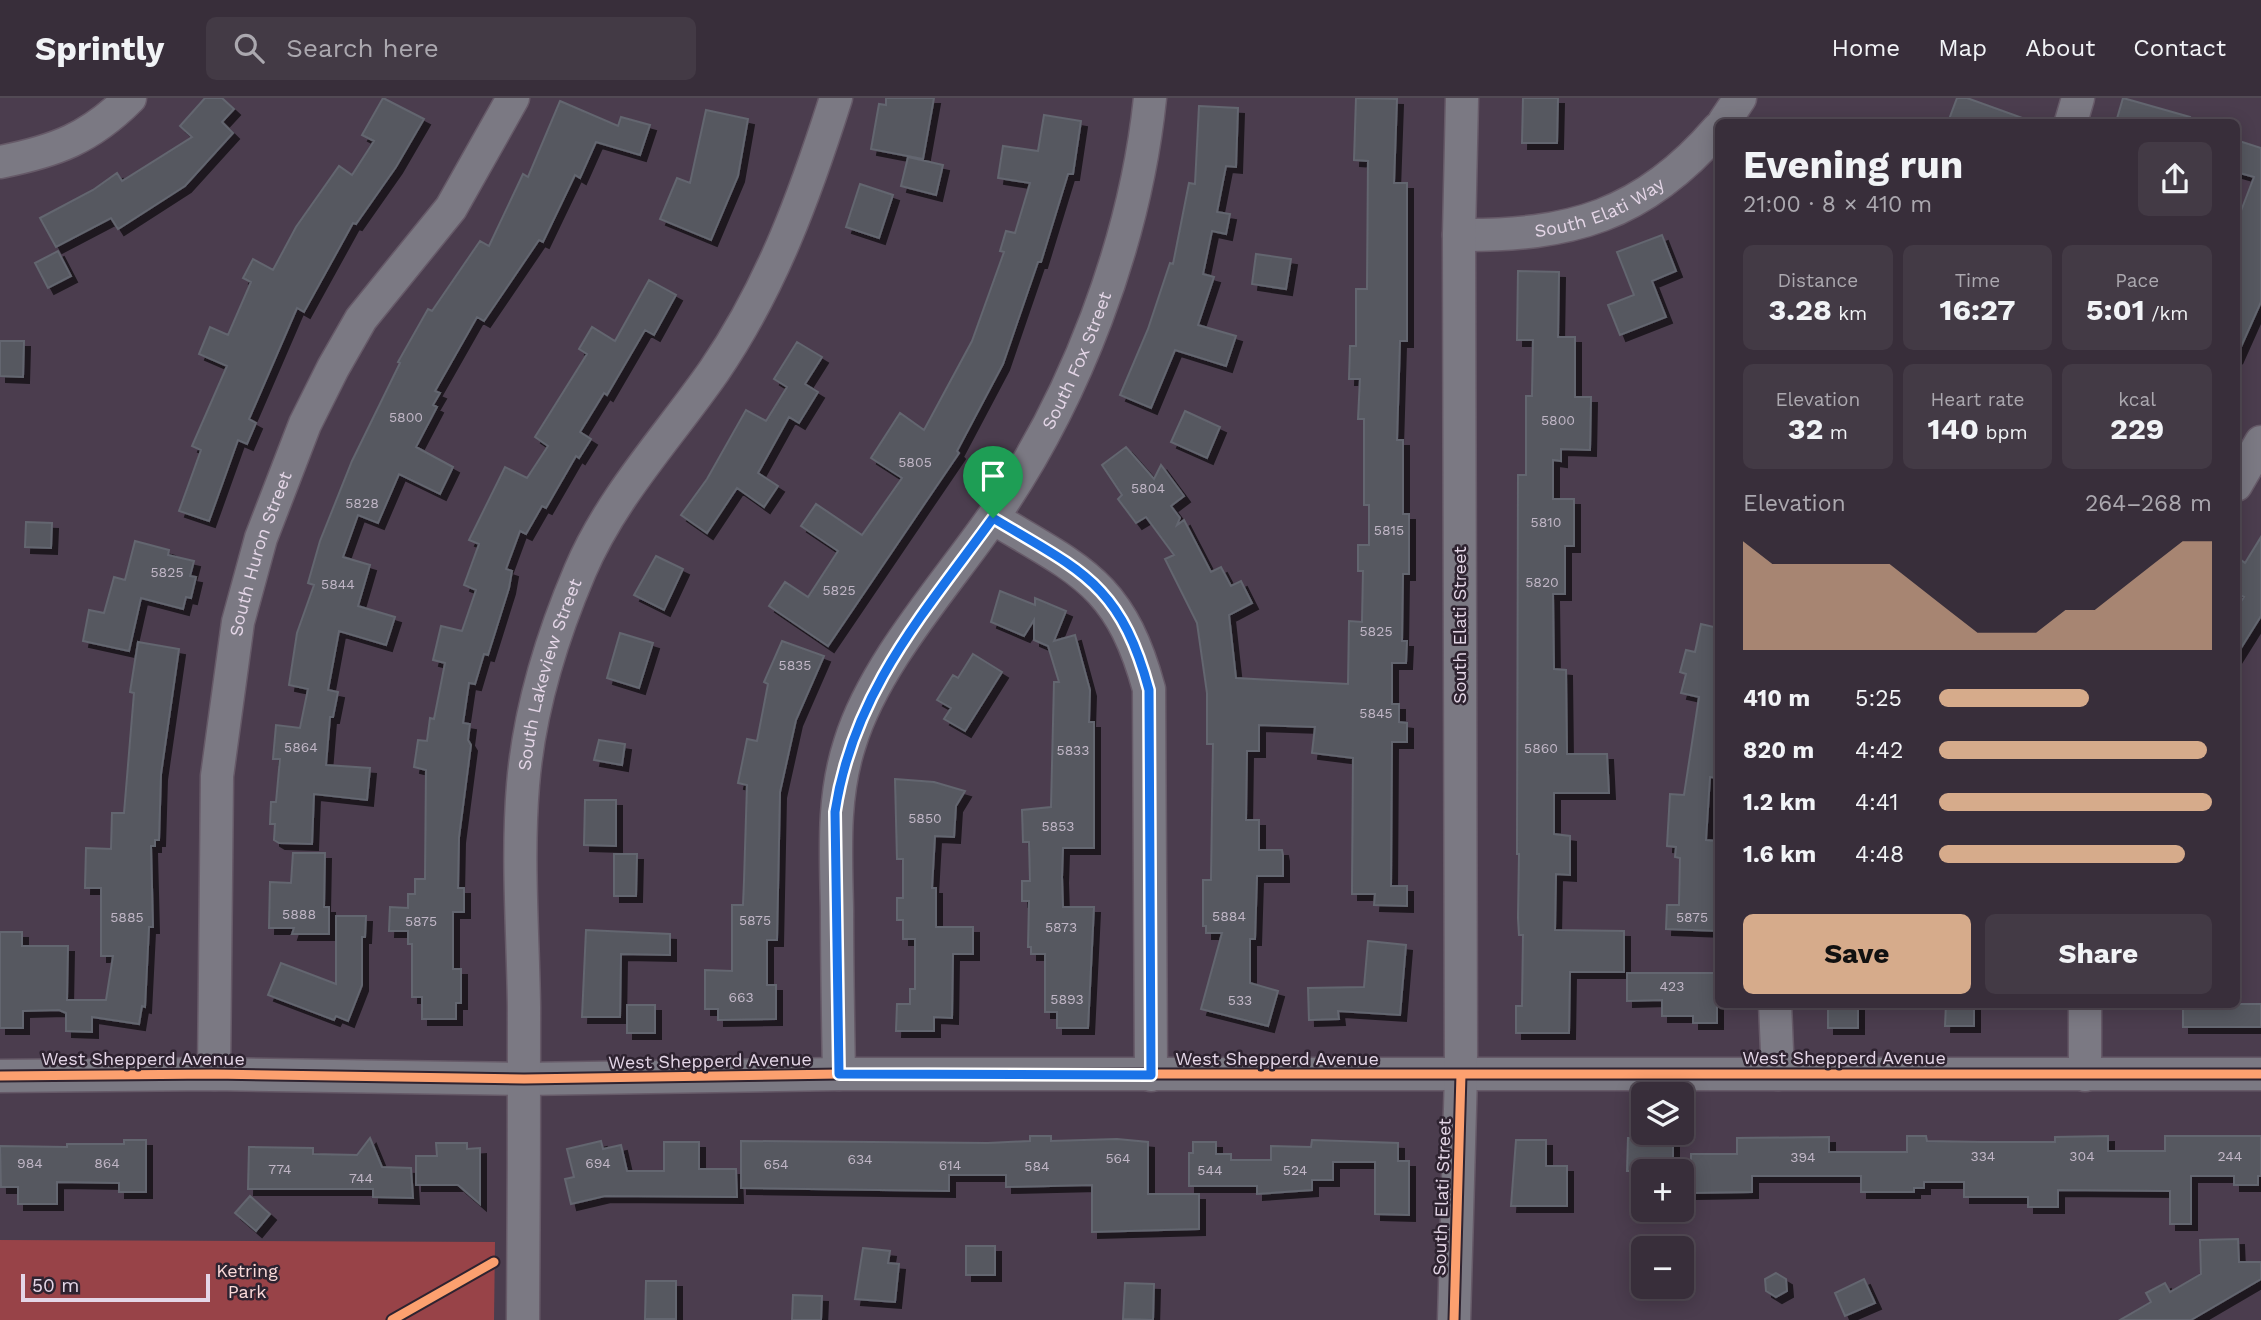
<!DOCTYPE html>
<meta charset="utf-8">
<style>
body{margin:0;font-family:"Work Sans",sans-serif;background:#433a45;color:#f1f3f6;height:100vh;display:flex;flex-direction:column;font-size:26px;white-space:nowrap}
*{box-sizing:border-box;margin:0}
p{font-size:23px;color:#aba8af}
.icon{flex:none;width:38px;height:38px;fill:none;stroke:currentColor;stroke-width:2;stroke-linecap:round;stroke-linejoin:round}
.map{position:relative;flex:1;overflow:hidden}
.panel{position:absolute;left:1715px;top:21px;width:525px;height:889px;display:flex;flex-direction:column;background:#382e3a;border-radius:10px;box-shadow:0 4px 18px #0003,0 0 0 2px #524a54}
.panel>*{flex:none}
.fabs{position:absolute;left:1631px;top:984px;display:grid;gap:14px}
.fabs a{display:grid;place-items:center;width:63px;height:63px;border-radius:10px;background:#382e3a;box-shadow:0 4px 18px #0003,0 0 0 2px #524a54;font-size:35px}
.scale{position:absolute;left:21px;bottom:18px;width:189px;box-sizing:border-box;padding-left:7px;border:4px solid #e4d6e7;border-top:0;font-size:19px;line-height:24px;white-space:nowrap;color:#e4d6e7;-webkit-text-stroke:5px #2e2330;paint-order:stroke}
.pin{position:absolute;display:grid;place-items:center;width:60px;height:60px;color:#fff;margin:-72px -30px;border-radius:50% 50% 50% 0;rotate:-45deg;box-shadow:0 0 7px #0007}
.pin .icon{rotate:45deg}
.round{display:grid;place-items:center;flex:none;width:74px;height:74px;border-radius:10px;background:#433a45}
.head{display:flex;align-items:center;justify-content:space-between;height:119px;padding:0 28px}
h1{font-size:38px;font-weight:700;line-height:52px}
.metrics{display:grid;grid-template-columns:repeat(3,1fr);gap:10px;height:119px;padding:7px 28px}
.metrics div{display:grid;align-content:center;border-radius:10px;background:#433a45;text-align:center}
.metrics b{font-size:30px;font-weight:700}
.metrics small{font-size:19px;font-weight:400}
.metrics p{font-size:19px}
.chart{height:196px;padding:14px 28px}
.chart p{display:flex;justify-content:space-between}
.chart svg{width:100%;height:126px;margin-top:7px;fill:#d6ab8b;opacity:.7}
.action{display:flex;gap:14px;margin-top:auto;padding:14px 28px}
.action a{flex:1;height:80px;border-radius:10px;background:#d6ab8b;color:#111;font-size:28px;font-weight:700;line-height:80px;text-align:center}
.action a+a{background:#433a45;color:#f1f3f6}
ul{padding:0 28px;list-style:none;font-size:23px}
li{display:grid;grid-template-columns:112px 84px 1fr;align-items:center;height:52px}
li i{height:18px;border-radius:9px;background:#d6ab8b}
header{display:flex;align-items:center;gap:42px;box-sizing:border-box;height:98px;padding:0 35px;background:#382e3a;border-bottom:2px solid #524a54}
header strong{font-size:33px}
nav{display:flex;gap:38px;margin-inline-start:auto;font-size:24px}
.search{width:490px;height:63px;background:#433a45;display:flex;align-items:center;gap:18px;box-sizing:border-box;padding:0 24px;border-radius:10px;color:#aba8af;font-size:26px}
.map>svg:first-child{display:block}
</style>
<header>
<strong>Sprintly</strong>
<div class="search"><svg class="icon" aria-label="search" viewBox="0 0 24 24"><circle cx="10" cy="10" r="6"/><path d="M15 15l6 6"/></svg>Search here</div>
<nav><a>Home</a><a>Map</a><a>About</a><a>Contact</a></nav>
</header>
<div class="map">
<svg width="2261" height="1222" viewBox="0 0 2261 1222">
<defs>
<filter id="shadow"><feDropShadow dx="6" dy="6" stdDeviation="0" flood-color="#0009"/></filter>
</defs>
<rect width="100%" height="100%" fill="#4b3d4e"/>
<path fill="#984348" d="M0,1142L495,1144L494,1222H0Z"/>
<path fill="#565861" stroke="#63666f" stroke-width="2" filter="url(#shadow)" d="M205,0H222L234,11L222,24L233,35L185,88L118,131L111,120L56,149L40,120L93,92L117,75L122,83L192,39L180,28Z
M383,0L424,21L396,69L356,126L353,125L304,214L297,210L249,321L256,325L247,346L238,342L209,423L179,413L201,352L192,348L227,268L199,256L210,229L228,237L251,184L243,180L253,161L273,172L296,129L339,68L352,77L374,43L362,37Z
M886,0H934L923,61L871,51L879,6L886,7Z
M1356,0L1397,1L1394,85H1407V243H1400L1397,342H1403V416H1409V476H1403L1402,543H1407L1406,565H1392V606H1399V624L1407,625V644H1392L1391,788H1407V808L1374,807L1375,796H1352L1353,660L1312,655L1315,629L1259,627V653H1247L1246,722H1259V752H1282L1283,757V778H1257L1255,841H1250V885L1278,893L1268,928L1201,911L1222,835H1206V828H1203V782H1211L1213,646H1207V595L1197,525L1165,461L1174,457L1146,419L1136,425L1118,401L1122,397L1102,367L1126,349L1154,381L1161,367L1184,398L1171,408L1180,420L1177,427L1184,422L1211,474L1221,469L1231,488L1241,483L1252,505L1229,517L1236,580L1348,586L1349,523L1362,524L1363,473H1358V447H1369V407H1364V321H1358L1360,281H1349L1350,248H1356V191H1367L1368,63L1354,62Z
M1523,0H1558L1557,45H1522Z
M1957,0H1967L2028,22L2027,24H1948Z
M2123,0L2190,19L2189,24H2116Z
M560,3L618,28L621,19L650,27L640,57L596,44L580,80L575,77L543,144L539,142L484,223L477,219L435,293L440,295L433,307L437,309L416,349L453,369L440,396L399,376L378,425L358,417L343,459L370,467L358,508L395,519L386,547L339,533L328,592L338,594L333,619H330L326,667L370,670L367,702L314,696L312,746L279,745L274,742L275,726H270L271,704H276L280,661H273L276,627L300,630L308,591L289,587L297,535L314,487L308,485L320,443L352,363L400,265L398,264L428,211L432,213L480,143L489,148L523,76L528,79Z
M1199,8L1238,10L1236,69L1226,68L1217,114L1230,116L1226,136L1212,133L1203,176L1214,179L1198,227L1236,238L1226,268L1175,252L1151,310L1120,297L1148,231L1170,165L1173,166L1189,85L1195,86Z
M706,12L748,21L738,78L711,142L660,121L677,80L690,85Z
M1044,17L1081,23L1073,76H1068L1041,164H1038L1003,266L957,353L959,355L828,548L769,508L785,484L808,499L838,453L801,428L816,406L862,437L902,380L871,360L900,315L924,332L972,243L1004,154L1000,153L1006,133L1015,135L1030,85L998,80L1003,48L1038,53Z
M2236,42L2261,50V204L2236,260V126L2254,79L2236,74Z
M908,59L943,67L936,97L901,88Z
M860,86L893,97L879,140L846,129Z
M1662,137L1676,173L1652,183L1666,219L1620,237L1608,207L1634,197L1617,154Z
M58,153L71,178L48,190L35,165Z
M1256,156L1291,161L1286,191L1252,186Z
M1518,173L1559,174L1558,239H1575V299H1591L1590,352L1561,351V363L1553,362V401H1574V448H1565V496H1553L1554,571L1566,572L1567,656H1607L1609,695H1554V736L1570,738V777L1556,776L1555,832L1624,833V874H1570L1569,935H1516V908H1522L1523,837H1519L1518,820L1519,756H1517L1518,377H1526V298H1532L1533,242H1517Z
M649,182L676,197L654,237L645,232L607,297L604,295L580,334L591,341L579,360L576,358L546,410L542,408L526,436L520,433L506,471L512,473L509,490L488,557L484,556L475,586L469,585L463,625L470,626L468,642L471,647L459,739L458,790H464V814H453V871H461V905H456V921H422V899H412V846H408V833H389L390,809L408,810V796H415V781H425L426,672L414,669L418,642L427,643L430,620L434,621L445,565L433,562L441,528L462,533L476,492L464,487L479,446L469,442L505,369L527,380L548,348L535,339L587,256L579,251L592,229L615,243Z
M0,243H24L23,279L0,278Z
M797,244L822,259L805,286L818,294L799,325L789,319L758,375L778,388L764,409L737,390L707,435L681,417L707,381L746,312L766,323L787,289L774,281Z
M1185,313L1220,329L1207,360L1171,344Z
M26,424L52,425L51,450L25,449Z
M2261,439V518L2236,558V511L2244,499L2236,495V458L2245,465Z
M135,443L169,452L168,457L194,463L190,478L196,479L191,500L186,499L183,511L141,500L129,553L83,543L89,512L104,515L114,479L125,482Z
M656,458L683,471L664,512L634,497Z
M1000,493L1035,507V500L1066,513L1054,543L1075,537L1090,592L1089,624H1094V750H1063L1062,779L1063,809H1094L1088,930H1057V914H1045V856H1031V849H1028L1029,803H1022V783H1030L1029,744H1023L1022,712L1051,709L1054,584H1059L1048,548L1034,542V522L1024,538L991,524Z
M1701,526L1718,530V680L1710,679L1706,742L1718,743V833L1666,831L1667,807H1679L1680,760L1675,759L1676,749L1667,748L1670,696L1684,697L1699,599L1681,595L1686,576L1680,574L1686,552L1695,554Z
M620,535L653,545L639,590L607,580Z
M782,543L824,558L796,622L780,694L777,842H767V887H776V921L718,922V911H705V872L732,873V807H743L744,783L747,687L738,685L747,641L757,643L768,586L764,584Z
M138,544L179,551L161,676L159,742H155V748H151L153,829H149L145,909L142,908L139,926L92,919V934L66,933V915L59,912L23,913V930H0V834H22V848H68L67,902H106L113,858H101V790H85L86,750L111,751L112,715H124L134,595L130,594Z
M973,556L1002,574L965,633L944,621L951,610L937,602L953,577L958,580Z
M599,642L625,646L622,667L594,662Z
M895,681L934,684L965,693L956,708L954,739L935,738L932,790H936V829H973V856H953L952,920L934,919V933H896L897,906H910V891H915V841H903V822H897V800H903V761H897Z
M585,702H616V748L584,747Z
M293,755H325L324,809H329V836H292L294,830H269L270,784L291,785Z
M614,756H637L636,798H614Z
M336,818H366L365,839H362V887L348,923L336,918L334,922L268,897L281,865L336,886Z
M586,832L670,836V857L621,856L620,919H582Z
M1368,843L1406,847L1400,917L1338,913L1339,921L1309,922L1308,890L1364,889Z
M1627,875H1717V925H1693V918H1662V902L1627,903Z
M1828,906H1858V930H1828Z
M1946,906H1974V928H1945Z
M2183,906H2261V929H2183Z
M627,907H655V935H627Z
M1030,1038H1051V1043L1117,1041L1148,1044V1096H1199V1131L1092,1134V1087L1006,1089V1077H949V1093L741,1090V1043L988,1045L1030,1043Z
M1907,1038H1926L1927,1043L1981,1044H2055V1039L2108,1038V1053H2165V1038H2261V1078H2258V1087H2234V1078H2191V1126H2170V1093L2058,1092V1109H2028V1099H1964V1084H1924V1090H1914V1094H1861V1078H1752V1094L1691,1095V1056H1737V1040L1829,1039V1054H1907Z
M370,1040L382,1069L411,1070L413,1100L373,1099V1091H248L249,1049L313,1050V1056L357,1057Z
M1628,1040H1660V1044H1673V1073H1627Z
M124,1042H146V1094H119V1085L57,1084V1106H18V1089H1L0,1048L67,1049V1046H124Z
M1312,1042L1398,1045V1063H1409V1117L1375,1116V1064H1333V1082H1312V1092L1257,1096V1088H1189V1055H1193V1044H1216V1056H1231V1062H1271V1048L1311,1049Z
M1516,1042H1546V1068H1567V1108H1511Z
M601,1043L603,1051L621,1047L627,1073H664V1044H699V1071H736L737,1099L605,1098L571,1106L565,1081L574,1079L567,1051Z
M436,1045H467V1051L480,1050V1106L458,1087H416V1058H437Z
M250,1098L270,1116L256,1133L235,1115Z
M2238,1141L2239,1164H2261V1181L2191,1222H2120L2151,1204L2146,1195L2165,1185L2170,1194L2201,1176L2200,1142Z
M966,1148H995V1177H966Z
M863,1150L890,1153L888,1165L899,1166L895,1204L855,1201Z
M1776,1175L1786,1181L1787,1193L1776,1199L1766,1193L1765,1181Z
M1864,1181L1875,1205L1845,1218L1835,1195Z
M646,1183H676V1221H645Z
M1125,1185L1154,1186L1153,1222L1123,1221Z
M793,1197L822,1198L821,1222H792Z"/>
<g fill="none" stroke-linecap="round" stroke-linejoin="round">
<defs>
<g id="minor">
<path d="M1724,24L1740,0"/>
<path d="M2071,24L2078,0"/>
<path d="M0,64C56,53 90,40 130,0"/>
<path id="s1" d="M1459,137C1570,138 1643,118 1718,31"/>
<path d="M2236,387L2261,344"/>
<path d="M993,420C1081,473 1120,485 1149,591L1151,977"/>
<path d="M1775,906L1778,976"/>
<path d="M2085,906V977"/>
<path id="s2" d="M214,976L217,678L238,524L261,440L305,326L333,270L361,221L451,110L513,0"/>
<path id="s3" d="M839,976C838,922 837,867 837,812C836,755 832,700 850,645C874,567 944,489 991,422C1075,302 1135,145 1150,0"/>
<path d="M0,978L214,976L524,981L839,976H2261"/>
<path id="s4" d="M523,1222C524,1118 524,1013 524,909C523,835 517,760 523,687C529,613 551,541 580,473C612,398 668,339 714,273C772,188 805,97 836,0"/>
<path d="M1454,1222L1461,976L1459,137L1462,0"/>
</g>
</defs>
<use href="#minor" stroke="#665a68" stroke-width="35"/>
<use href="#minor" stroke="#7b7983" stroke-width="32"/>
<defs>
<path id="cycleway" d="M0,978L214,976L524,981L839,976H2261
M392,1222L494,1164
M1454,1222L1461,976"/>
</defs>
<use href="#cycleway" stroke="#2e2330" stroke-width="13"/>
<use href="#cycleway" stroke="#fca06f" stroke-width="9"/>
</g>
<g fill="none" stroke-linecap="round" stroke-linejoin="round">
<defs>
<path id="route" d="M993,420C1081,473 1120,485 1149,592L1151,977L839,976L835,714C853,594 924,515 993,420Z"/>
</defs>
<use href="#route" stroke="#fff" stroke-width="14"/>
<use href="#route" stroke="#1a73e8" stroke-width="9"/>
</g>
<g text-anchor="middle" stroke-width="5" stroke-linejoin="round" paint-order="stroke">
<g font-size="14" fill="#c0b6c6">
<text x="406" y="324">5800</text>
<text x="1558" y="327">5800</text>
<text x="915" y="369">5805</text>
<text x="1148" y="395">5804</text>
<text x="362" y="410">5828</text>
<text x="1546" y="429">5810</text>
<text x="1389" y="437">5815</text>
<text x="167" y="479">5825</text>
<text x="1542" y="489">5820</text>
<text x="338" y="491">5844</text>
<text x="839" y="497">5825</text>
<text x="1376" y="538">5825</text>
<text x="795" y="572">5835</text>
<text x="1376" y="620">5845</text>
<text x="301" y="654">5864</text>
<text x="1541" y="655">5860</text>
<text x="1073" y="657">5833</text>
<text x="925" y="725">5850</text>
<text x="1058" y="733">5853</text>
<text x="299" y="821">5888</text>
<text x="1229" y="823">5884</text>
<text x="127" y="824">5885</text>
<text x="1692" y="824">5875</text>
<text x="755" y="827">5875</text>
<text x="421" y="828">5875</text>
<text x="1061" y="834">5873</text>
<text x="1672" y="893">423</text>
<text x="741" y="904">663</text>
<text x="1067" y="906">5893</text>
<text x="1240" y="907">533</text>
<text x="1983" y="1063">334</text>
<text x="2082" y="1063">304</text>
<text x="2230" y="1063">244</text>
<text x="1803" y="1064">394</text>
<text x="1118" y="1065">564</text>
<text x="860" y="1066">634</text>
<text x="30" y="1070">984</text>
<text x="107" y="1070">864</text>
<text x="598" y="1070">694</text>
<text x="776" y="1071">654</text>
<text x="950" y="1072">614</text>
<text x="1037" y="1073">584</text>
<text x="280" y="1076">774</text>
<text x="1210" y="1077">544</text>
<text x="1295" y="1077">524</text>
<text x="361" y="1085">744</text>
</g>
<g font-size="18" fill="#e4d6e7" stroke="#2e2330">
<text dy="6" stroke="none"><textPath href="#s1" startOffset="145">South Elati Way</textPath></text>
<text dy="6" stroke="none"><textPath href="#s3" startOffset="779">South Fox Street</textPath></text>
<text dy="6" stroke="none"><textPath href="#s2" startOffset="525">South Huron Street</textPath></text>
<text transform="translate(1460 527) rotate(-90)" y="6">South Elati Street</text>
<text dy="6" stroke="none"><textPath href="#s4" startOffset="649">South Lakeview Street</textPath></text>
<text x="1844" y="966">West Shepperd Avenue</text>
<text x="143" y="967">West Shepperd Avenue</text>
<text x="1277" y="967">West Shepperd Avenue</text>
<text transform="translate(710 963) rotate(-1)" y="6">West Shepperd Avenue</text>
<text transform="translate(1442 1099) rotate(-88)" y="6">South Elati Street</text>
</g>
<g font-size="18" fill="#fadad9" stroke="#2e2330">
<text x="247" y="1179">Ketring<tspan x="247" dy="21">Park</tspan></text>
</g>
</g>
</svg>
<div class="fabs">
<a><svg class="icon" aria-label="layers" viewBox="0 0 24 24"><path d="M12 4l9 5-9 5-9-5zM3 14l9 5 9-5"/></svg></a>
<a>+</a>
<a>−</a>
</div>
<div class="scale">50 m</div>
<div class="pin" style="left:993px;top:420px;background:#1e9e55"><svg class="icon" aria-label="arrive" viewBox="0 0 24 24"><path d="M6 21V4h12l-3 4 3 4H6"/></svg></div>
<section class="panel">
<div class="head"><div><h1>Evening run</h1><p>21:00 · 8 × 410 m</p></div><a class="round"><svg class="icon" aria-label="share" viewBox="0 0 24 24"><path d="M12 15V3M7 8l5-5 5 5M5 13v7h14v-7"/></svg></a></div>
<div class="metrics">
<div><p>Distance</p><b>3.28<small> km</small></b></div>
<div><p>Time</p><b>16:27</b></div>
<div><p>Pace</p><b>5:01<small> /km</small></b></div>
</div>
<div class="metrics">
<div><p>Elevation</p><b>32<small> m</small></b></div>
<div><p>Heart rate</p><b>140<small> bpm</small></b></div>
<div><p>kcal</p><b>229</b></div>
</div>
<div class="chart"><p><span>Elevation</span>264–268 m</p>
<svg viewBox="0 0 160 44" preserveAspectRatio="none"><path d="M0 44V6L10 14L20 14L30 14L40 14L50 14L60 22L70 30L80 38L90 38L100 38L110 30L120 30L130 22L140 14L150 6L160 6V44z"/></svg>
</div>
<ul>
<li><b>410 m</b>5:25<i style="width:55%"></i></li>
<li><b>820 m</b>4:42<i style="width:98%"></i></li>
<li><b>1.2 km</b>4:41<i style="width:100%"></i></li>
<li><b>1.6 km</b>4:48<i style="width:90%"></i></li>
</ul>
<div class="action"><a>Save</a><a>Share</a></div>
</section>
</div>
